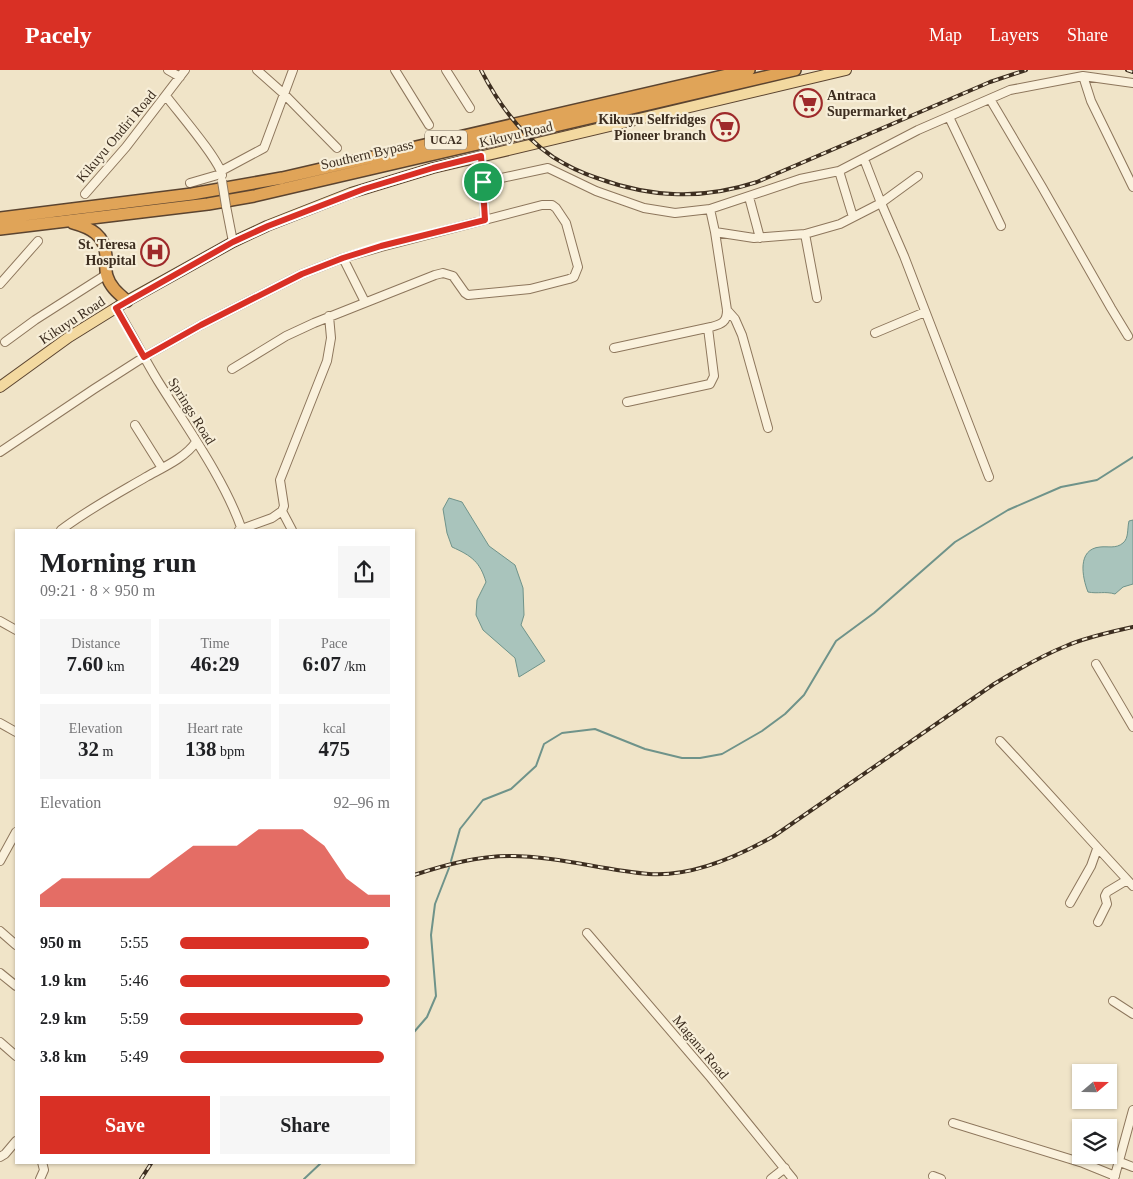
<!DOCTYPE html>
<meta charset="utf-8">
<style>
body{margin:0;font-family:Georgia,serif;background:#f6f6f6;color:#202124;height:100vh;display:flex;flex-direction:column;font-size:19px;white-space:nowrap}
*{box-sizing:border-box;margin:0}
p{font-size:16px;color:#757577}
.icon{flex:none;width:28px;height:28px;fill:none;stroke:currentColor;stroke-width:2;stroke-linecap:round;stroke-linejoin:round}
.map{position:relative;flex:1;overflow:hidden}
.sheet{position:absolute;left:15px;top:459px;width:400px;height:635px;display:flex;flex-direction:column;background:#fff;border-radius:0px;box-shadow:0 1px 4px #0004}
.sheet>*{flex:none}
.needle{width:32px;rotate:70deg}
.controls{position:absolute;left:1072px;top:994px;display:grid;gap:10px}
.controls a{display:grid;place-items:center;width:45px;height:45px;border-radius:0px;background:#fff;box-shadow:0 1px 4px #0004;font-size:25px}
.pin{position:absolute;display:grid;place-items:center;width:42px;height:42px;color:#fff;margin:-21px;border:2px solid #fff;border-radius:50%;box-shadow:0 1px 5px #0007}
.round{display:grid;place-items:center;flex:none;width:52px;height:52px;border-radius:0px;background:#f6f6f6}
.head{display:flex;align-items:center;justify-content:space-between;height:85px;padding:0 25px}
h1{font-size:28px;font-weight:600;line-height:38px}
.metrics{display:grid;grid-template-columns:repeat(3,1fr);gap:8px;height:85px;padding:5px 25px}
.metrics div{display:grid;align-content:center;border-radius:0px;background:#f6f6f6;text-align:center}
.metrics b{font-size:21px;font-weight:600}
.metrics small{font-size:14px;font-weight:400}
.metrics p{font-size:14px}
.chart{height:140px;padding:10px 25px}
.chart p{display:flex;justify-content:space-between}
.chart svg{width:100%;height:90px;margin-top:5px;fill:#d93025;opacity:.7}
.primary-button{display:flex;gap:10px;margin-top:auto;padding:10px 25px}
.primary-button a{flex:1;height:58px;border-radius:0px;background:#d93025;color:#fff;font-size:20px;font-weight:600;line-height:58px;text-align:center}
.primary-button a+a{background:#f6f6f6;color:#202124}
ul{padding:0 25px;list-style:none;font-size:16px}
li{display:grid;grid-template-columns:80px 60px 1fr;align-items:center;height:38px}
li i{height:12px;border-radius:6px;background:#d93025}
header{display:flex;align-items:center;gap:30px;box-sizing:border-box;height:70px;padding:0 25px;background:#d93025;color:#fff}
header strong{font-size:24px}
nav{display:flex;gap:28px;margin-inline-start:auto;font-size:18px}
.map>svg:first-child{display:block}
</style>
<header>
<strong>Pacely</strong>
<nav><a>Map</a><a>Layers</a><a>Share</a></nav>
</header>
<div class="map">
<svg width="1133" height="1109" viewBox="0 0 1133 1109">
<rect width="100%" height="100%" fill="#f0e4c8"/>
<path fill="#a9c4bc" stroke="#6f938a" d="M449,428L462,432L489,476L515,495L523,518L524,545L521,555L545,591L519,607L515,588L483,560L476,545L477,530L486,512C480,492 472,486 452,477L447,463L443,439Z
M1133,450V514L1123,517L1115,524C1105,521 1098,524 1088,522C1082,507 1077,479 1100,477C1108,476 1116,479 1123,473C1129,468 1127,459 1129,451Z"/>
<g fill="none" stroke-linecap="round" stroke-linejoin="round">
<path stroke="#6f938a" stroke-width="2" d="M451,791L460,759L483,730L511,719L536,696L544,674L562,663L595,659L645,679L682,688H700L722,684L762,661L785,644L804,625L836,571L874,543L955,472L1008,440L1061,417L1097,410L1133,387
M414,962L427,947L436,926L431,865L435,834L449,798
M304,1109L322,1092"/>
<defs>
<path id="minor" d="M168,0L180,7
M257,0L284,24L337,78
M395,0L429,55
M446,0L470,38
M1083,6L1091,31L1133,117
M166,26C178,42 219,89 222,105
M990,29L1042,117L1111,238L1128,266
M949,47L1001,156
M481,86L485,150
M864,89L881,133L918,106
M221,101L264,78L293,0
M839,101L853,147
M483,112L548,98L596,121L644,138L675,143L710,139L800,109L839,101L918,60L1010,20L1083,6L1133,13
M190,113L221,104
M85,124L126,77L185,0
M749,127L760,168
M226,136L233,172
M710,139L715,162L754,168L805,164L840,154L881,133L904,186L989,407
M805,164L817,228
M343,188L365,232
M0,214L38,171
M116,238C131,261 143,287 158,311C186,356 225,410 242,460
M727,240L735,249L742,265L768,358
M875,263L925,242
M5,272L35,250L107,204
M614,278L711,257C722,254 727,252 727,240L715,162
M627,332L710,314L714,306L708,258
M135,355L162,398
M0,382L94,319L144,287L201,255L302,204L343,188L381,177L542,135H552L556,138L566,153L578,197L574,207L569,209L530,219L468,225L465,223L453,206L443,203L435,205L314,253L286,266L232,299
M282,441L292,460
M61,460C87,440 117,424 146,407C162,398 185,388 196,372
M239,460L272,448L282,441L284,436L280,410L327,291L331,268L329,246
M0,551L16,560
M1096,594L1133,657
M0,653L16,662
M1000,671C1045,719 1088,768 1133,816
M0,791L16,762
M1070,833L1091,796L1097,779
M1098,852L1107,834L1105,826L1107,822L1127,810
M0,861L16,875
M587,863L711,1008L793,1109
M0,903L16,916
M1113,931L1133,944
M0,972L16,986
M953,1053L1083,1093L1115,1106
M0,1087L5,1084L16,1071
M1120,1092L1133,1097
M933,1106L941,1109
M40,1109L44,1100L42,1092
M771,1109L785,1098
M1114,1109L1133,1040"/>
<path id="major" d="M0,317L69,267L127,231L233,172L267,156L351,123L433,98L846,0"/>
<path id="highway" d="M0,148L192,124L282,108L749,0
M73,153C91,158 105,165 106,186C106,193 105,200 107,206C110,217 119,224 127,231
M0,159L208,134L254,126L795,0"/>
</defs>
<use href="#minor" stroke="#8d765c" stroke-width="10"/>
<use href="#major" stroke="#5b4430" stroke-width="12"/>
<use href="#highway" stroke="#5b4430" stroke-width="14"/>
<use href="#minor" stroke="#faf1dc" stroke-width="8"/>
<use href="#major" stroke="#f3d9a0" stroke-width="10"/>
<use href="#highway" stroke="#e0a458" stroke-width="11"/>
<defs>
<path id="rail" d="M481,0C498,33 522,66 553,87C567,96 582,103 597,108C652,128 702,130 757,112L990,12L1026,0
M1127,0L1133,2
M414,805C445,795 477,786 510,786C557,786 602,800 649,804C692,807 737,787 774,766L994,614C1017,600 1041,586 1066,576C1087,567 1111,562 1133,557
M141,1109L152,1092"/>
</defs>
<use href="#rail" stroke="#3d2e20" stroke-width="4"/>
<use href="#rail" stroke="#f7eed8" stroke-width="2" stroke-dasharray="5.5" stroke-linecap="butt"/>
<defs>
<path id="minor-bridge" d="M222,111L226,136"/>
</defs>
<use href="#minor-bridge" stroke="#8d765c" stroke-width="10" stroke-linecap="butt"/>
<use href="#minor-bridge" stroke="#faf1dc" stroke-width="8"/>
</g>
<g fill="none" stroke-linecap="round" stroke-linejoin="round">
<defs>
<path id="route" d="M481,86L485,150L381,176L343,188L302,204L201,255L144,287L116,238L233,172L268,156L364,119L433,98Z"/>
</defs>
<use href="#route" stroke="#fff" stroke-width="10"/>
<use href="#route" stroke="#d93025" stroke-width="6"/>
</g>
<defs>
<symbol id="supermarket-ring" viewBox="-11 -11 22 22"><circle r="9.5" fill="#f7eed8" stroke="#9e2a2b" stroke-width="1.5"/><path d="M-6-5.5h2.5l.6 2H6L4.5 2H-2.5L-4.4-4H-6ZM-1.5 3.2a1.3 1.3 0 1 0 .1 0ZM3 3.2a1.3 1.3 0 1 0 .1 0Z" fill="#9e2a2b"/></symbol>
<symbol id="hospital-ring" viewBox="-11 -11 22 22"><circle r="9.5" fill="#f7eed8" stroke="#9e2a2b" stroke-width="1.5"/><path d="M-5-5h3v3.5h4V-5h3V5h-3V1.5h-4V5h-3Z" fill="#9e2a2b"/></symbol>
</defs>
<g fill-rule="evenodd">
<use href="#supermarket-ring" x="792" y="17" width="32" height="32"/>
<use href="#supermarket-ring" x="709" y="41" width="32" height="32"/>
<use href="#hospital-ring" x="139" y="166" width="32" height="32"/>
</g>
<g text-anchor="middle" stroke-width="4.5" stroke-linejoin="round" paint-order="stroke">
<rect fill="#f7eed8" stroke="#756857" stroke-width="1" x="425" y="60.5" width="42" height="19" rx="4"/>
<g font-size="12" font-weight="bold" fill="#3d2e20">
<text x="446" y="74">UCA2</text>
</g>
<g font-size="14" font-weight="bold" fill="#3d2e20" stroke="#f7eed8" text-anchor="end">
<text x="827" y="30" text-anchor="start">Antraca<tspan x="827" dy="16">Supermarket</tspan></text>
<text x="706" y="54">Kikuyu Selfridges<tspan x="706" dy="16">Pioneer branch</tspan></text>
<text x="136" y="179">St. Teresa<tspan x="136" dy="16">Hospital</tspan></text>
</g>
<g font-size="14" fill="#3d2e20" stroke="#f7eed8">
<text transform="translate(516 64) rotate(-13)" y="5">Kikuyu Road</text>
<text transform="translate(116 66) rotate(-50)" y="5">Kikuyu Ondiri Road</text>
<text transform="translate(367 84) rotate(-13)" y="5">Southern Bypass</text>
<text transform="translate(72 250) rotate(-33)" y="5">Kikuyu Road</text>
<text transform="translate(192 341) rotate(58)" y="5">Springs Road</text>
<text transform="translate(701 977) rotate(50)" y="5">Magana Road</text>
</g>
</g>
</svg>
<div class="controls">
<a><svg class="needle" viewBox="-14 -14 28 28"><path d="M0-13l5 13h-10z" fill="#e53935"/><path d="M0 13l5-13h-10z" fill="#757577"/></svg></a>
<a><svg class="icon" aria-label="layers" viewBox="0 0 24 24"><path d="M12 4l9 5-9 5-9-5zM3 14l9 5 9-5"/></svg></a>
</div>
<div class="pin" style="left:483px;top:112px;background:#1e9e55"><svg class="icon" aria-label="arrive" viewBox="0 0 24 24"><path d="M6 21V4h12l-3 4 3 4H6"/></svg></div>
<section class="sheet">
<div class="head"><div><h1>Morning run</h1><p>09:21 · 8 × 950 m</p></div><a class="round"><svg class="icon" aria-label="share" viewBox="0 0 24 24"><path d="M12 15V3M7 8l5-5 5 5M5 13v7h14v-7"/></svg></a></div>
<div class="metrics">
<div><p>Distance</p><b>7.60<small> km</small></b></div>
<div><p>Time</p><b>46:29</b></div>
<div><p>Pace</p><b>6:07<small> /km</small></b></div>
</div>
<div class="metrics">
<div><p>Elevation</p><b>32<small> m</small></b></div>
<div><p>Heart rate</p><b>138<small> bpm</small></b></div>
<div><p>kcal</p><b>475</b></div>
</div>
<div class="chart"><p><span>Elevation</span>92–96 m</p>
<svg viewBox="0 0 160 44" preserveAspectRatio="none"><path d="M0 44V38L10 30L20 30L30 30L40 30L50 30L60 22L70 14L80 14L90 14L100 6L110 6L120 6L130 14L140 30L150 38L160 38V44z"/></svg>
</div>
<ul>
<li><b>950 m</b>5:55<i style="width:90%"></i></li>
<li><b>1.9 km</b>5:46<i style="width:100%"></i></li>
<li><b>2.9 km</b>5:59<i style="width:87%"></i></li>
<li><b>3.8 km</b>5:49<i style="width:97%"></i></li>
</ul>
<div class="primary-button"><a>Save</a><a>Share</a></div>
</section>
</div>
